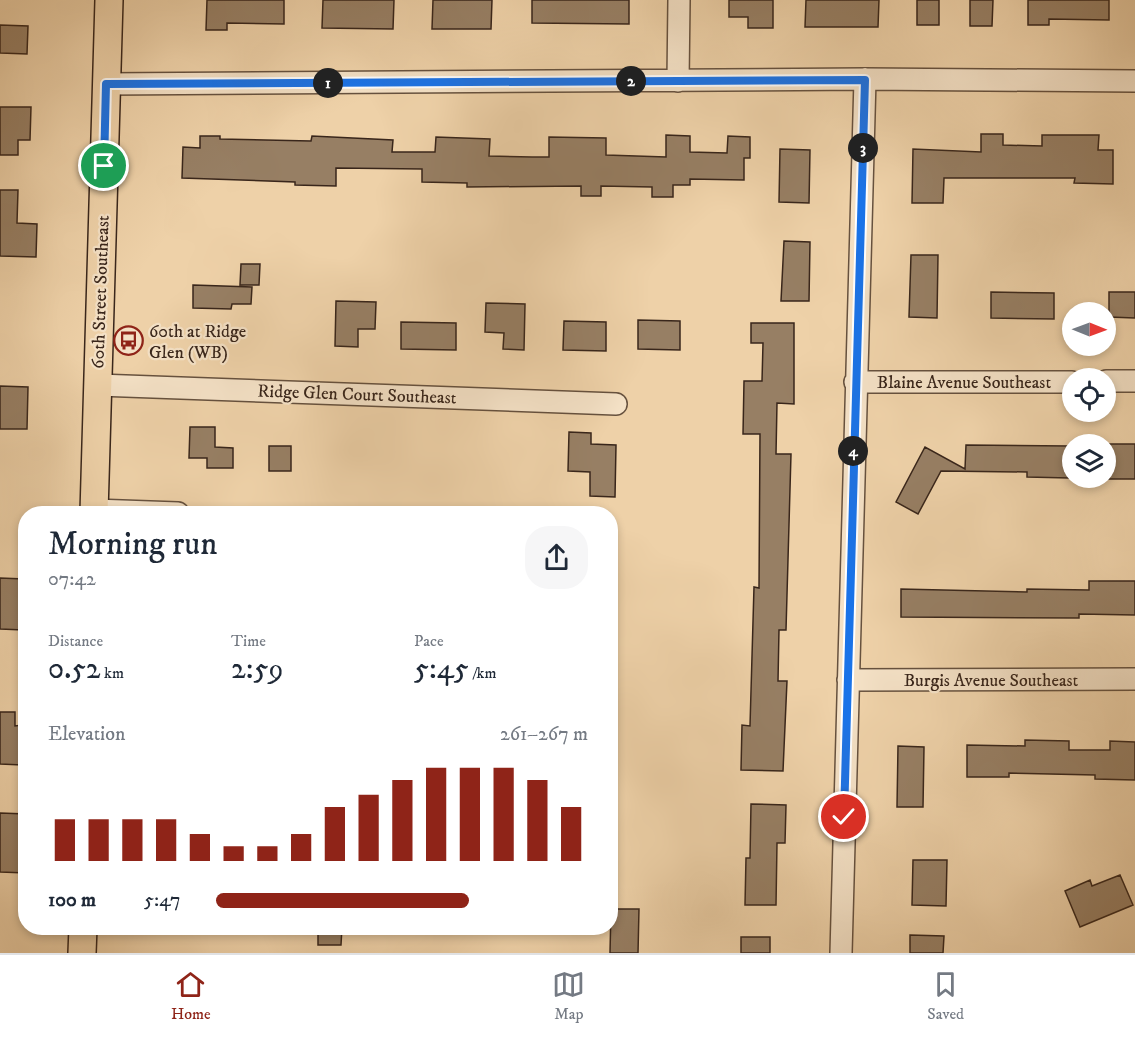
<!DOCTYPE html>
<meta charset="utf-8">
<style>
body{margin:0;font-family:"IM FELL DW Pica",serif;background:#f6f6f7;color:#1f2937;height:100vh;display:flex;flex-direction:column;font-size:22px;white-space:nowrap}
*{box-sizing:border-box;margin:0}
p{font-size:20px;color:#747a83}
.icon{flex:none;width:33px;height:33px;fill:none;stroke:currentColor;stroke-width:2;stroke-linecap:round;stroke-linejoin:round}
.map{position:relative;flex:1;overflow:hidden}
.panel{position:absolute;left:18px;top:506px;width:600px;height:429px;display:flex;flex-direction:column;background:#fff;border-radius:24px;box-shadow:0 3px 9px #0003}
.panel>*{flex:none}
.needle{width:39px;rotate:91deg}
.fabs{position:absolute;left:1062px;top:302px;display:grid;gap:12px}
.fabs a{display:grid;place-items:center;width:54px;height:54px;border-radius:50%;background:#fff;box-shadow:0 3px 9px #0003;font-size:30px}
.pin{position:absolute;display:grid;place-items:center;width:51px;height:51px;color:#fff;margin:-26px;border:3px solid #fff;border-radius:50%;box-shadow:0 2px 6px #0007}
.km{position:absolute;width:30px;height:30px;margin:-15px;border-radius:50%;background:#222;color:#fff;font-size:16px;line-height:30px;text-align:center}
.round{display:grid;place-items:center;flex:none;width:63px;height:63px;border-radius:24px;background:#f6f6f7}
.summary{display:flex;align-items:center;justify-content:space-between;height:102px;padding:0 30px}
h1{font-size:33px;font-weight:600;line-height:45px}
.metrics{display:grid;grid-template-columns:repeat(3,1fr);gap:9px;height:102px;padding:6px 30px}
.metrics div{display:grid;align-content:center}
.metrics b{font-size:30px;font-weight:600}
.metrics small{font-size:16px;font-weight:400}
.metrics p{font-size:16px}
.chart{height:168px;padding:12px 30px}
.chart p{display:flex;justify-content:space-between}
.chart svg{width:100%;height:108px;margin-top:6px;stroke:#8f2418;stroke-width:6}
ul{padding:0 30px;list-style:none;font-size:20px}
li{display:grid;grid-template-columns:96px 72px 1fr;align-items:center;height:45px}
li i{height:15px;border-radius:8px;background:#8f2418}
.dock{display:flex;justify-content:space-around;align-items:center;height:84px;border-top:2px solid #e0e1e3;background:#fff;font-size:16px;color:#747a83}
.dock a{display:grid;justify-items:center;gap:3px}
.dock .current{color:#8f2418}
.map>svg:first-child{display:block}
</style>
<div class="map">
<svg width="1135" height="953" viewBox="0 0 1135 953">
<rect width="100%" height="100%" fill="#eed1a8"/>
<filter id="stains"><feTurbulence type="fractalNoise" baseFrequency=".00333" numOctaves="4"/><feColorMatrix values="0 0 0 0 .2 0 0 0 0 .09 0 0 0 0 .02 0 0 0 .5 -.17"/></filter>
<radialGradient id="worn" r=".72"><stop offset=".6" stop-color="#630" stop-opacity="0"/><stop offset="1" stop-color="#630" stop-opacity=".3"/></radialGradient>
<path fill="#977f64" stroke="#39261b" stroke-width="1.5" d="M207,0H284V24L227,23V30H206Z
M323,0H394L393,29L322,28Z
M433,0H492L491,29H432Z
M532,0H629V24L532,23Z
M729,0H773V28H748V17H729Z
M806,0H879L878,27H805Z
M917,0H939V25H917Z
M970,0H993L992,26H970Z
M1028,0H1109V20L1049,19V25H1028Z
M0,25L28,26L27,54L0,53Z
M0,107H31L30,140H18V155H0Z
M981,134H1003V145L1042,146V135H1099L1098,150H1113V184L1074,183L1075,178H944L943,203H912L913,149L981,152Z
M666,135L690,136V152L727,153L728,136L750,137V158H744V180L690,179V185H673V197H652V187L601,186V196H581V186L467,187V183L422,182V169L336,168V186L295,185V182L182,178L183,147L200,148V136H220V139L311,141L312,136L393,140L392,152H435L436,137L490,139L489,156L532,157H549V137L606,138V155L666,157Z
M780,149L810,150L809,203L779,202Z
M0,190H18L17,223L37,224L36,257L0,256Z
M784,241L810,242L809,301H781Z
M911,255H938L937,318L909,317Z
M241,264H260L259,285H240Z
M193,285L252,287L251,304H232L231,309L193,308Z
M991,292L1054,293V319L991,318Z
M1109,292H1135V318L1109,317Z
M336,301L376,302L375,329H358V347L335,346Z
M486,303L525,304L524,350L503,349L504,333L485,332Z
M638,320L680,321V350L638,349Z
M564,321L606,322V351L563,350Z
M401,322L456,323V350L401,349Z
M751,323H794V404L777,403L776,454H791L786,630H779L778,681H787L783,771L741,770L742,725L750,726L754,587L759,588L760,434H743L744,381H762L763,343H751Z
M0,386L28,387L27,429H0Z
M190,427H215V447L233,448V468H207V458H189Z
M569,432L591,433V444L616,445L615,497L590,496V472L568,471Z
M1106,444H1135V479H1106Z
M966,445L1069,446V478L1027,477V472L941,471L918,514L896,502L925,447L965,469Z
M269,446H291V471H269Z
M0,578L24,579L23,630L0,629Z
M1089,581H1135V615L1079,614V618L901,617V589L1027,592V589L1089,590Z
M0,712H15V726L22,725V765L0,764Z
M1025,740L1069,741V750H1110V741L1135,742V780L1095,779V775L1009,773V777H967V745L1025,746Z
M898,746L924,747L923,807H897Z
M751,804L786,805L785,843H777L776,905H745L746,858H750Z
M0,813L26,814V873L0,872Z
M913,860H947L946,906L912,905Z
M1120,875L1133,905L1080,927L1065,891L1090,880L1092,886Z
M611,909H639L638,953H610Z
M318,927H342L341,945H318Z
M910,935L944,936L943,953H910Z
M741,937H770V953H741Z"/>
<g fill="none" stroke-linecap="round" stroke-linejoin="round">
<defs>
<path id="minor" d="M678,81L679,0
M106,84L865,79L1135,81
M1106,381H1135
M855,382H1072
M98,385L616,404
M94,510L178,513
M848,680L1135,679
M841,953L865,79"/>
<path id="major" d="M94,513L109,0
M82,953L83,927"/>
</defs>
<use href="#minor" stroke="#66513e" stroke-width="24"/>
<use href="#major" stroke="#39261b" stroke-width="30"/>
<use href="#minor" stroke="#f4e1c6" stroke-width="21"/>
<use href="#major" stroke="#eed1a8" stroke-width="27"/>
</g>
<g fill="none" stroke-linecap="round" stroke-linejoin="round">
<defs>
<path id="route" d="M104,166L106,84L865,80L844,817"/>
</defs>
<use href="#route" stroke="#fff" stroke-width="12"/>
<use href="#route" stroke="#1a73e8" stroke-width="8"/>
</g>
<defs>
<symbol id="bus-ring" viewBox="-11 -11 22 22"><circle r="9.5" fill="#f4e1c6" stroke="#8f2418" stroke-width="1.5"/><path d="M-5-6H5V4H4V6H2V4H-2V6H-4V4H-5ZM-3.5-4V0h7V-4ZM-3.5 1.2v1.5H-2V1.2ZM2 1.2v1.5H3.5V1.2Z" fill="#8f2418"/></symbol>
</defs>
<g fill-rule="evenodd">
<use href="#bus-ring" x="112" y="324" width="33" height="33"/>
</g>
<g text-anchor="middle" stroke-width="4.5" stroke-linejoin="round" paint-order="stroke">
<g font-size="18" fill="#39261b" stroke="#f4e1c6">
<text transform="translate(100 292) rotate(-88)" y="6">60th Street Southeast</text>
<text x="964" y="388">Blaine Avenue Southeast</text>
<text transform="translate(357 394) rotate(2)" y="6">Ridge Glen Court Southeast</text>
<text x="991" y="686">Burgis Avenue Southeast</text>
</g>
<g font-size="18" fill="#39261b" stroke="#f4e1c6" text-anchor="start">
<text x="149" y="337">60th at Ridge<tspan x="149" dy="21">Glen (WB)</tspan></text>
</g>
</g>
<rect width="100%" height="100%" filter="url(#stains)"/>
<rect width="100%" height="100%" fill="url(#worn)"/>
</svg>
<div class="fabs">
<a><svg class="needle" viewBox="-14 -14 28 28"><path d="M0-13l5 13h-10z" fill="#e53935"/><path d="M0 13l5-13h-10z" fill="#747a83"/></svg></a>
<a><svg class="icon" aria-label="locate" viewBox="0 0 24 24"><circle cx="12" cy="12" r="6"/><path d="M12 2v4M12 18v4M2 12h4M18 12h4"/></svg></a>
<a><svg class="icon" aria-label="layers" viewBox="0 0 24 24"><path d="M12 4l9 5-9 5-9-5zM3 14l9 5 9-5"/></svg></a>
</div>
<div class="pin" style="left:104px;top:166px;background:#1e9e55"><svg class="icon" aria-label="arrive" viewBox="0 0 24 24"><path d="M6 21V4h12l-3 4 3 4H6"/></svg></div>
<div class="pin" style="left:844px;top:817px;background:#d93025"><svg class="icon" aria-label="check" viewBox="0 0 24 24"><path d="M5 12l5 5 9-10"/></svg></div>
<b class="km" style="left:328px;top:83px">1</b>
<b class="km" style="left:631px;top:81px">2</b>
<b class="km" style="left:863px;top:148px">3</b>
<b class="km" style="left:853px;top:451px">4</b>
<section class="panel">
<div class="summary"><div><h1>Morning run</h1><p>07:42</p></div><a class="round"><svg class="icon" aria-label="share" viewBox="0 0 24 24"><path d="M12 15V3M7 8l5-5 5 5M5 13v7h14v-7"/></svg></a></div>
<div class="metrics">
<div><p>Distance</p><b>0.52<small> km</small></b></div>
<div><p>Time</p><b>2:59</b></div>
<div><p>Pace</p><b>5:45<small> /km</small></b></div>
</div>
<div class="chart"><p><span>Elevation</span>261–267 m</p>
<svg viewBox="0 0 160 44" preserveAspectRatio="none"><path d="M5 44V27M15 44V27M25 44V27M35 44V27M45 44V33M55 44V38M65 44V38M75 44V33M85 44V22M95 44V17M105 44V11M115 44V6M125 44V6M135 44V6M145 44V11M155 44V22"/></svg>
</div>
<ul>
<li><b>100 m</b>5:47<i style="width:68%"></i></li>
</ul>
</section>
</div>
<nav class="dock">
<a class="current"><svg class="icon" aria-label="home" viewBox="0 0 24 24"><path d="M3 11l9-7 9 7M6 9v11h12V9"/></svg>Home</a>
<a><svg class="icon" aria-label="map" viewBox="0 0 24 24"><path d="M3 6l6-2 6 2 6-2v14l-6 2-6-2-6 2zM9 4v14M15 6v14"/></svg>Map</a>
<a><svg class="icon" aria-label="saved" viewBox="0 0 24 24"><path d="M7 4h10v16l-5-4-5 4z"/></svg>Saved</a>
</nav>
